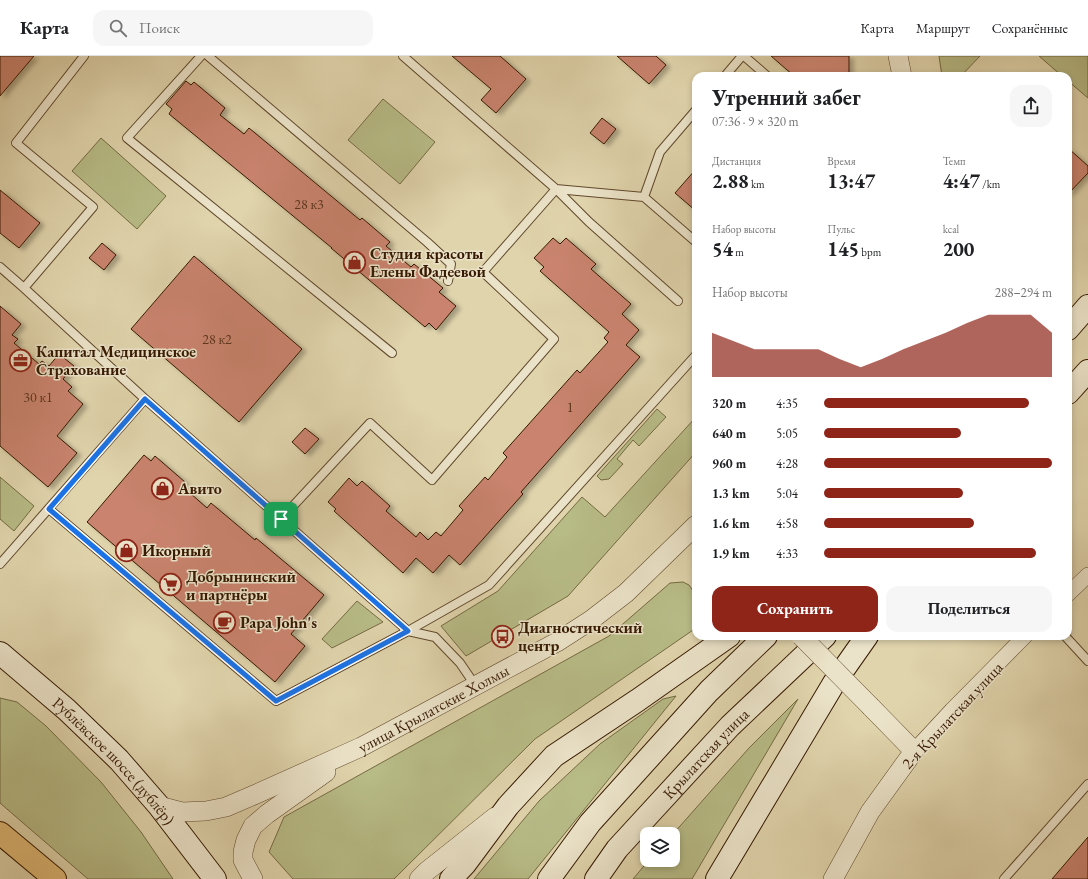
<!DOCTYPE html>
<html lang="ru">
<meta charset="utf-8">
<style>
body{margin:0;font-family:"EB Garamond",serif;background:#f6f6f6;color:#202124;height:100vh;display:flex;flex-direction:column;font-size:15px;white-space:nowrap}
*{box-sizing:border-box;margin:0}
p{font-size:13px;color:#757577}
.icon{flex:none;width:22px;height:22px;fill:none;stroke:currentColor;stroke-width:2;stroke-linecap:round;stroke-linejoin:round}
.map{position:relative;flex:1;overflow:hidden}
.side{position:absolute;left:692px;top:16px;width:380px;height:568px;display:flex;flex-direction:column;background:#fff;border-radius:12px;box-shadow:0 2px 6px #0003}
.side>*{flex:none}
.controls{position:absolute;left:640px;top:771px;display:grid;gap:8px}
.controls a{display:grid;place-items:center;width:40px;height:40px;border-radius:8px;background:#fff;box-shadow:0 2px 6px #0003;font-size:20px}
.pin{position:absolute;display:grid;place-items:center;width:34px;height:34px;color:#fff;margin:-17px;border-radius:8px;box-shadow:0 2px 6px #0006}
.round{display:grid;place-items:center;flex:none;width:42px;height:42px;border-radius:12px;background:#f6f6f6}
.headline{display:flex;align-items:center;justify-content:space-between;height:68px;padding:0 20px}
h1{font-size:22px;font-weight:700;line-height:30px}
.figures{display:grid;grid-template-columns:repeat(3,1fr);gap:6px;height:68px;padding:4px 20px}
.figures div{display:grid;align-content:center}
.figures b{font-size:20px;font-weight:700}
.figures small{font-size:11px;font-weight:400}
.figures p{font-size:11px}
.chart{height:112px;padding:8px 20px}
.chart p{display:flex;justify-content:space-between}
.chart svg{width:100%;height:72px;margin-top:4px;fill:#8f2418;opacity:.7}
.cta{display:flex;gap:8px;margin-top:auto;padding:8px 20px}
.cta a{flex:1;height:46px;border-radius:12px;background:#8f2418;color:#fff;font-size:16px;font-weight:700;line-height:46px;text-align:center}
.cta a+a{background:#f6f6f6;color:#202124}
ul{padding:0 20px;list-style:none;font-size:13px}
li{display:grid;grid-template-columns:64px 48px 1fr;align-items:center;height:30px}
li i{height:10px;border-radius:5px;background:#8f2418}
header{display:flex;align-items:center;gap:24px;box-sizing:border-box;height:56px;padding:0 20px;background:#fff;border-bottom:1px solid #e0e0e0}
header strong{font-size:19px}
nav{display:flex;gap:22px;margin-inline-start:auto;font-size:14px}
.search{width:280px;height:36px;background:#f6f6f6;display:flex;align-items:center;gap:10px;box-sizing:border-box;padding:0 14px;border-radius:12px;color:#757577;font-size:15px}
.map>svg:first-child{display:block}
</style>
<header>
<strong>Карта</strong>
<div class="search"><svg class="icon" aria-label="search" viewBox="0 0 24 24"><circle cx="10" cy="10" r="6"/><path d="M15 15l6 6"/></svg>Поиск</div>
<nav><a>Карта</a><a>Маршрут</a><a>Сохранённые</a></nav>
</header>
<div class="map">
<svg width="1088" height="823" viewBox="0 0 1088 823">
<defs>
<filter id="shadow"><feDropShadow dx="4.5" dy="2.5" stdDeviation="2" flood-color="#0004"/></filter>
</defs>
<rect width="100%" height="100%" fill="#e0d4ac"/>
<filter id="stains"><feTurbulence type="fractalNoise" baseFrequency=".005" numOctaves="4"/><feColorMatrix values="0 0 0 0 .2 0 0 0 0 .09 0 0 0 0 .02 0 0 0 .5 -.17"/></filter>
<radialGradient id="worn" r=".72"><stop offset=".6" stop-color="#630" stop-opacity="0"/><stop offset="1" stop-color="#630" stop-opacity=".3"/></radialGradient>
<path fill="#b7bb86" stroke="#766a43" d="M939,0H980L961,20H942Z
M1039,0H1088V42L1068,25V20H1062Z
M383,43L435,86L400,128L348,84Z
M101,82L166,140L137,173L72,115Z
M657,353L666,361L639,390L633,384L617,403L623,408L609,423L601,424L597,420Z
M696,361V396L568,540L466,600L441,570L498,535L582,441L605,461Z
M0,421L34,450L14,475L0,463Z
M683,526L689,529L696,539V572L535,683L394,823H293L269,796L284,761L609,580L670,527Z
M357,545L383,566L332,592L322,583Z
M676,640L528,823H474L539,745L600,688L663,643Z
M0,642L17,646L46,670L101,726L141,776L173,823H88L0,747Z
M798,643L692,823H633L649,804H673V778L749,692Z"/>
<path fill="#c9836e" stroke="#361900" filter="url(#shadow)" d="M0,0H34L0,40Z
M452,0H500L526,23L496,57L481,44L491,33Z
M617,0H656L666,9L649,28Z
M771,0H849V20H794Z
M186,25L191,29L194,26L225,52L220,59L244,78L249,72L360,164L362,162L390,186L386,190L411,211L414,208L443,232L439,236L456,250L436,274L429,267L425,271L331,192H332L169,58L172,53L166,48Z
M602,62L616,73L604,88L590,77Z
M1068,92L1088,110V117L1068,138Z
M696,113V155L675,137Z
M0,134L40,167L19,192L0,177Z
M553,182L560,188L566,182L596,208L591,213L631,248L622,258L639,274L626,289L640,301L521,436L523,438L460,509L449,499L433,517L416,502L403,517L334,455L336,453L328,446L349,422L357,430L362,425L390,450L386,455L416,481L420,476L428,484L436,476L441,480L463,454L459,450L485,421L488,424L507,401L503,397L577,314L580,317L608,286L604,282L609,276L540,215L544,211L534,202Z
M102,187L116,199L104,214L89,202Z
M194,200L302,293L239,366L131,273Z
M0,250L21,268L12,279L18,283L14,287L39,308L42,305L49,310L59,298L74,310L63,323L72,331L68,335L83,348L57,380L77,397L48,431L0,390Z
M305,372L319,383L305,398L292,386Z
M144,399L151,405L155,400L185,426L182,430L207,452L211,447L255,484L256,482L324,539L291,578L305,590L275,626L87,466Z
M1088,781V823H1052Z"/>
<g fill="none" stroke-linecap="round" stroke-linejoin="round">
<defs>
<path id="service" d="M201,0L127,82L392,297
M208,0L427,186L451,208L448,225
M403,0L556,133L589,166L678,245
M744,0L767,20
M725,20L742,0
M644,141L660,96L696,54
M0,211L24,232L145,343L408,575L435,581L460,607L475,629
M24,232L93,151L16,87L84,0
M49,453L276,645L408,575L489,529L696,299
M281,463L370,367L432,424L554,283L483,216L556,133L644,141L696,186
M0,508L145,343
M1065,580L1088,605
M1004,823L1088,728"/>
<path id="minor" d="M1068,538L1088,519
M914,695L952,654L1025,580"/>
<g id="tertiary">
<path d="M898,0L902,20"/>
<path id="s1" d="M159,750L182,756L206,755L226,751L254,739L361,691L557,586L591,564L626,537L696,469"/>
<path d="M253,823L243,804V796L246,784L253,770L267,758L326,716"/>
<path d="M419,823L427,815L495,761"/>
<path d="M833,823L870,756L914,695L871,651"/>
</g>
<g id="secondary">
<path d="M1068,273L1088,250"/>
<path d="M1068,337L1088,315"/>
<path id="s2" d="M0,597L67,654L119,704L159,750L215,823"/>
<path d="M451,823L465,808L508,750L554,700L638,644L729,580"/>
<path d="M549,823L590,767L709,635L766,580"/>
<path id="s3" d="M596,823L617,793L730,670L825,580"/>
<path d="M717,823L834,627L867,580"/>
</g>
<path id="primary" d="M0,777L55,823"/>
</defs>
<use href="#service" stroke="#60482b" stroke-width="10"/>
<use href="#minor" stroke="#60482b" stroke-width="16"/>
<use href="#tertiary" stroke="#60482b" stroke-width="20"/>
<use href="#secondary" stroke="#361900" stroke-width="24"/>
<use href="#primary" stroke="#361900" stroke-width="24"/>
<use href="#service" stroke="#ebe3c9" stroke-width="8"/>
<use href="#minor" stroke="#ebe3c9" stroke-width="15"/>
<use href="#tertiary" stroke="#ebe3c9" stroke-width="19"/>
<use href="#secondary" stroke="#ebe3c9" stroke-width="22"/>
<use href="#primary" stroke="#e0ba76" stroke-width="22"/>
<defs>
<path id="tertiary-bridge" d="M801,580L871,651"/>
</defs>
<use href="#tertiary-bridge" stroke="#60482b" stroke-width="20" stroke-linecap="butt"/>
<use href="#tertiary-bridge" stroke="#ebe3c9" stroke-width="19"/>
</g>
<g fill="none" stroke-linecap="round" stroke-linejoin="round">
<defs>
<path id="route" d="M145,343L408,575L276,645L49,453Z"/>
</defs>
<use href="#route" stroke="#fff" stroke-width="8"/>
<use href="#route" stroke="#1a73e8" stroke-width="5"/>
</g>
<defs>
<symbol id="shop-ring" viewBox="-11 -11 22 22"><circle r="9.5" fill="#ebe3c9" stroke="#8f2418" stroke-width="1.5"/><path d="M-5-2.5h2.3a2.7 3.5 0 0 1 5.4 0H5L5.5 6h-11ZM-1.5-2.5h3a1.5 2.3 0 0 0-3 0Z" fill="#8f2418"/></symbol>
<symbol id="office-ring" viewBox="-11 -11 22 22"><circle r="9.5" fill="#ebe3c9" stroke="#8f2418" stroke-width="1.5"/><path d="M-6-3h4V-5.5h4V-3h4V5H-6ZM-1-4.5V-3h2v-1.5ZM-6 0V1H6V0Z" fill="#8f2418"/></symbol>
<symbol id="supermarket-ring" viewBox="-11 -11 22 22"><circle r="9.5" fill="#ebe3c9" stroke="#8f2418" stroke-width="1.5"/><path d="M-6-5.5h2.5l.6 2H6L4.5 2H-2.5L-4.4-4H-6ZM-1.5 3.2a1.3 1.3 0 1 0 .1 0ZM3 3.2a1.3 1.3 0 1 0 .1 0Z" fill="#8f2418"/></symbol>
<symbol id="cafe-ring" viewBox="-11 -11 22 22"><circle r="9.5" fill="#ebe3c9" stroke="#8f2418" stroke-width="1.5"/><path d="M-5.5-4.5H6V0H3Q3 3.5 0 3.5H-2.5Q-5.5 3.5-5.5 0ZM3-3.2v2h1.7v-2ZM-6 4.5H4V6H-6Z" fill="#8f2418"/></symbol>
<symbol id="bus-ring" viewBox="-11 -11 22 22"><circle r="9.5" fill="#ebe3c9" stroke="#8f2418" stroke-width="1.5"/><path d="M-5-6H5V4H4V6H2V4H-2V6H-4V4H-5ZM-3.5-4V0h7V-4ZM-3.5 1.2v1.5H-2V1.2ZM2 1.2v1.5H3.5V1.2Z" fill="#8f2418"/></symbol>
</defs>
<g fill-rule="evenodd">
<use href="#shop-ring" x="342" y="194" width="25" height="25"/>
<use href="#office-ring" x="8" y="292" width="25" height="25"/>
<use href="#shop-ring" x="150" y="420" width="25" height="25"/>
<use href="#shop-ring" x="114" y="482" width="25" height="25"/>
<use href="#supermarket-ring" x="158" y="516" width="25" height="25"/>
<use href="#cafe-ring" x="212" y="554" width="25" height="25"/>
<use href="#bus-ring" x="490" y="568" width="25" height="25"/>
</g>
<g text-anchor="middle" stroke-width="3" stroke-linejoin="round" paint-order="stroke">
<g font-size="14" fill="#5b341c">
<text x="309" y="153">28 к3</text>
<text x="217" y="288">28 к2</text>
<text x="38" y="346">30 к1</text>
<text x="570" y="356">1</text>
</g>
<g font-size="16" font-weight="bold" fill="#361900" stroke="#ebe3c9" text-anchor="start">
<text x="370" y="203">Студия красоты<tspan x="370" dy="18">Елены Фадеевой</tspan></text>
<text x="36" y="301">Капитал Медицинское<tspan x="36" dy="18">Страхование</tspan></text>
<text x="178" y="438">Авито</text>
<text x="142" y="500">Икорный</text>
<text x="186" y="526">Добрынинский<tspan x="186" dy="18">и партнёры</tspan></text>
<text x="240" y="572">Papa John's</text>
<text x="518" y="577">Диагностический<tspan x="518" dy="18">центр</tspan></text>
</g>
<g font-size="16" fill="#361900" stroke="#ebe3c9">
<text dy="6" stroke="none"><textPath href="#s1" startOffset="298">улица Крылатские Холмы</textPath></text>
<text transform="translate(952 659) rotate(-47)" y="6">2-я Крылатская улица</text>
<text dy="6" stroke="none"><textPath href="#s3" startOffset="167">Крылатская улица</textPath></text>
<text dy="6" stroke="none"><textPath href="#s2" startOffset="157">Рублёвское шоссе (дублёр)</textPath></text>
</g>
</g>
<rect width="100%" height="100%" filter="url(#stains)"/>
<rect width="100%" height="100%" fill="url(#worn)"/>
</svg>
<div class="controls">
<a><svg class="icon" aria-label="layers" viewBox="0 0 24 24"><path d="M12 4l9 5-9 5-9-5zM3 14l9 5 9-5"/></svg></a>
</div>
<div class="pin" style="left:281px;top:463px;background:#1e9e55"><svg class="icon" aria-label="arrive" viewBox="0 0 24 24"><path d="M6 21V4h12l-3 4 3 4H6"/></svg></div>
<section class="side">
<div class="headline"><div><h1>Утренний забег</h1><p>07:36 · 9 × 320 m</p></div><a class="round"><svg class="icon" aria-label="share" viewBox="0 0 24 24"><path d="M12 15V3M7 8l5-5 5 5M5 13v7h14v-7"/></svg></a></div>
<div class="figures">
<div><p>Дистанция</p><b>2.88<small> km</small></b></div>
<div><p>Время</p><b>13:47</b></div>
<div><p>Темп</p><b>4:47<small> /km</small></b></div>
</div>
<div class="figures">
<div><p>Набор высоты</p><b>54<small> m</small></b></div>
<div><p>Пульс</p><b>145<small> bpm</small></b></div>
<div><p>kcal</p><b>200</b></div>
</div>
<div class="chart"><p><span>Набор высоты</span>288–294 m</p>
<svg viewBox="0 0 160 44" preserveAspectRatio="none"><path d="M0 44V17L10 22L20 27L30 27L40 27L50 27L60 33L70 38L80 33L90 27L100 22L110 17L120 11L130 6L140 6L150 6L160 17V44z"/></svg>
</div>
<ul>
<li><b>320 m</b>4:35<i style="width:90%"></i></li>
<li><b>640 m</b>5:05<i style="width:60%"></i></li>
<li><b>960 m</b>4:28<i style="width:100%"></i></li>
<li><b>1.3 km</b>5:04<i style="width:61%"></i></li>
<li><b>1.6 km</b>4:58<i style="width:66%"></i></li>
<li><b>1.9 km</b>4:33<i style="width:93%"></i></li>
</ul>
<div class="cta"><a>Сохранить</a><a>Поделиться</a></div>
</section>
</div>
